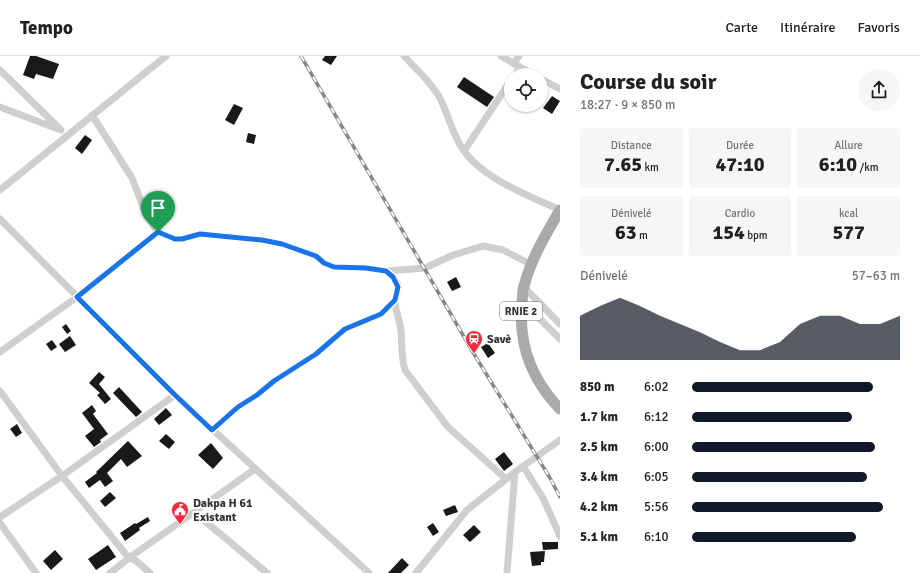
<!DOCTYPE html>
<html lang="fr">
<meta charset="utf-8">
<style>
body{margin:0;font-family:Signika,sans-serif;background:#f6f6f6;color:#202124;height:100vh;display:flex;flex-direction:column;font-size:15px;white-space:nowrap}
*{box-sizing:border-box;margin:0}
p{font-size:13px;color:#757577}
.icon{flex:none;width:22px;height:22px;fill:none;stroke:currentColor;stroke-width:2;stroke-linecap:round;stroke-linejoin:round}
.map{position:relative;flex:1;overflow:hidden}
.sheet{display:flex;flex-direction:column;background:#fff;width:360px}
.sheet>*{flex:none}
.tools{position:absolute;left:504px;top:12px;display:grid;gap:8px}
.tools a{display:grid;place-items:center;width:44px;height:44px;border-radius:50%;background:#fff;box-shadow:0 1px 3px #0004;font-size:20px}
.pin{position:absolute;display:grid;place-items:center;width:34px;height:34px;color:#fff;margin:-41px -17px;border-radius:50% 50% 50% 0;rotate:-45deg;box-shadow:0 0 4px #0007}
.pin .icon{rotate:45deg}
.round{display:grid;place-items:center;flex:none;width:42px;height:42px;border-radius:21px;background:#f6f6f6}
.head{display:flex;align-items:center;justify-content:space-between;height:68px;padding:0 20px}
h1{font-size:22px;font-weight:800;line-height:30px}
.stats{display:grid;grid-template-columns:repeat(3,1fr);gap:6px;height:68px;padding:4px 20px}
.stats div{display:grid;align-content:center;border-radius:4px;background:#f6f6f6;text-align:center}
.stats b{font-size:20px;font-weight:800}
.stats small{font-size:11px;font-weight:400}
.stats p{font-size:11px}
.chart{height:112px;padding:8px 20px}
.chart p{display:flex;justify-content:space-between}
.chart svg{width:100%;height:72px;margin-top:4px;fill:#111827;opacity:.7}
ul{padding:0 20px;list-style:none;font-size:13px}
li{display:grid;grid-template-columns:64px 48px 1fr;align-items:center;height:30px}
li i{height:10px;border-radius:5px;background:#111827}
header{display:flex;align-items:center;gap:24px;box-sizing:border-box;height:56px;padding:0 20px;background:#fff;border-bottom:1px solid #e0e0e0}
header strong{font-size:19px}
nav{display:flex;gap:22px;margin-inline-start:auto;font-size:14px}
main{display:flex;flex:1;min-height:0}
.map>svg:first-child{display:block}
</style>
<header>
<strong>Tempo</strong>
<nav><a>Carte</a><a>Itinéraire</a><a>Favoris</a></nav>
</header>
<main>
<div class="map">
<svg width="560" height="517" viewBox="0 0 560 517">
<rect width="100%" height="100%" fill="#fff"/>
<path fill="#191919" d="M30,0H36L59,8L53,23L36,18L34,23L23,19Z
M325,0H337L331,9L322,4Z
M464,21L494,41L487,51L457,31Z
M552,40L560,45L552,58L543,52Z
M234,48L243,52L234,69L225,64Z
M248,77L256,79L254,88L246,86Z
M85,79L92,84L82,98L75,92Z
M456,221L461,231L452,235L447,226Z
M66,268L71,275L67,278L62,271Z
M70,280L76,289L65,296L59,288Z
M52,284L57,291L51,295L46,288Z
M488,287L495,297L488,302L481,291Z
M99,316L105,321L99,328L111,343L105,348L97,339L100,337L89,327Z
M119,331L142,356L136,361L113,337Z
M92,349L96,355L93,358L108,378L100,384L101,386L94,391L85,380L94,373L82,357Z
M166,352L172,359L159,369L154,363Z
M17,368L22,377L16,381L10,373Z
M166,378L175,386L169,393L159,385Z
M128,385L142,400L127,411L121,403L107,417L113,425L105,431L100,424L89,432L85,426L97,417L96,416Z
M211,387L223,402L213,413L198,399Z
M504,396L513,408L504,415L495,403Z
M110,436L116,442L105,451L100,445Z
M455,449L458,456L446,460L443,454Z
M148,461L150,465L139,472L140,474L125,485L120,477L135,467L136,468Z
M433,467L439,476L433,480L427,471Z
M474,469L481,476L470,486L463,479Z
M542,486H558V493L543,494Z
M108,489L116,501L96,514L88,503Z
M55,494L63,503L51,514L43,505Z
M545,495L544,506H541V509L532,510L530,496Z
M402,502L409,509L401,517H388Z"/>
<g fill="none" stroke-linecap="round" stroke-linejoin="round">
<path stroke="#cfcfcf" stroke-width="7" d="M404,0C416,13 431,26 440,42C448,58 452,77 462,92C482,123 528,139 560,154
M501,0L534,19
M514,8L519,0
M0,14L61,74
M515,19L520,11
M541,23L560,33
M0,51L58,73
M92,59L132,122L146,158L158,176
M464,95L511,24
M0,134L166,0
M0,163L175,339L369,517
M386,215C390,219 396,223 398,229C399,235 395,241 395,247C396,256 400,265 401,274C402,287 401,301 405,314L448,371L506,423
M524,231L560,268
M522,245L560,283
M0,296L77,241L158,176L175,183H181L201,178L262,184L282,188L316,200L324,207L334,211L366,212L386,215L425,212L453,199L483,190L503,194L532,209
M0,335L62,420L129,502L135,504L150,517
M213,374L238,351L257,339L274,325L316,298L345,273L381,258L395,244
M523,410L543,442L560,480
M194,456L267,517
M0,461L62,420L175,339
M0,467L36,517
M110,517L129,502L255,413
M416,517L467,454L515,416L560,384
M507,517L515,416"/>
<path stroke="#aaa" stroke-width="11" d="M560,154C546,178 531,203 524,230C522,235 523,241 522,246C518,288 531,323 560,353"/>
<defs>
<path id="rail" d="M301,0L474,298L550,422L560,441"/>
</defs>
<use href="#rail" stroke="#878787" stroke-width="3.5"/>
<use href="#rail" stroke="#fff" stroke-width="2" stroke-dasharray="6" stroke-linecap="butt"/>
</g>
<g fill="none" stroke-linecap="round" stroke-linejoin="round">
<defs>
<path id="route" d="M158,176L175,183H182L200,178L262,184L282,188L316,200L324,207L334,211L366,212L386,215L393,221L398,231L395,244L381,258L345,273L316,298L274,325L257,339L238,351L212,374L175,339L77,241Z"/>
</defs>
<use href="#route" stroke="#fff" stroke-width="8"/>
<use href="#route" stroke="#1a73e8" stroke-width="5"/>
</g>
<defs>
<symbol id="station-pin" viewBox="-11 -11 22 30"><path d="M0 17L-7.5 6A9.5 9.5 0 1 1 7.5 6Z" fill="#f4293e" stroke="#fff"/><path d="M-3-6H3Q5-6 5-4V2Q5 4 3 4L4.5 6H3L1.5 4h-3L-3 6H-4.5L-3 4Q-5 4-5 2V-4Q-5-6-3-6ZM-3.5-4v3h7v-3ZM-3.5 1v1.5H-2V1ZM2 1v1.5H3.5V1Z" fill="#fff"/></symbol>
<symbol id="civic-pin" viewBox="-11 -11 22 30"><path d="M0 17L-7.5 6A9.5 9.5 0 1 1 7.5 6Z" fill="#f4293e" stroke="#fff"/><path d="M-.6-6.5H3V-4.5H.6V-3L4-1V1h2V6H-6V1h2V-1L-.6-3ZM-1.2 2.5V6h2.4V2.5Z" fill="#fff"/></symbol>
</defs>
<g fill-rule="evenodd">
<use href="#station-pin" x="464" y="273" width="20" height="27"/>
<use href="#civic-pin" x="170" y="444" width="20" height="27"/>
</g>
<g text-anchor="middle" stroke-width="4" stroke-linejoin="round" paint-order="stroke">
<rect fill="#fff" stroke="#707070" stroke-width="1" x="500" y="246" width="42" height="18" rx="3"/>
<g font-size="11" font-weight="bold" fill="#323232">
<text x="521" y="259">RNIE 2</text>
</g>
<g font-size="12" font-weight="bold" fill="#323232" stroke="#fff" text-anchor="start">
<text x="487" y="287">Savè</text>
<text x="193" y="451">Dakpa H 61<tspan x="193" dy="14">Existant</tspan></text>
</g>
</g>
</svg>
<div class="tools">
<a><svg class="icon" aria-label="locate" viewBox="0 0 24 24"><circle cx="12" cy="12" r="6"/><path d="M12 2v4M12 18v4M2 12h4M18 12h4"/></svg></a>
</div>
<div class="pin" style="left:158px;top:176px;background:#1e9e55"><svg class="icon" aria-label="arrive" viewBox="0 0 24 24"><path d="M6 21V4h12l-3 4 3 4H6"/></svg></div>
</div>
<section class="sheet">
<div class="head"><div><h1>Course du soir</h1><p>18:27 · 9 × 850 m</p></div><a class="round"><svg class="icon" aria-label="share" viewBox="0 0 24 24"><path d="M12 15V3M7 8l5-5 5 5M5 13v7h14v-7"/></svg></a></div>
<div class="stats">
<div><p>Distance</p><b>7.65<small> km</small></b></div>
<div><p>Durée</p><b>47:10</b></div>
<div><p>Allure</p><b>6:10<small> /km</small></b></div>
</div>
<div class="stats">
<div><p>Dénivelé</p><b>63<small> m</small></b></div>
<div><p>Cardio</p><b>154<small> bpm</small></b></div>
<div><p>kcal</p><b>577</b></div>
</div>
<div class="chart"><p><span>Dénivelé</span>57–63 m</p>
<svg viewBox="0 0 160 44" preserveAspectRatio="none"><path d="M0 44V17L10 11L20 6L30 11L40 17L50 22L60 27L70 33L80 38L90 38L100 33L110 22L120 17L130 17L140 22L150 22L160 17V44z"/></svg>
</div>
<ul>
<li><b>850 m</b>6:02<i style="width:87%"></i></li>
<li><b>1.7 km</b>6:12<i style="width:77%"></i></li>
<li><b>2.5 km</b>6:00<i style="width:88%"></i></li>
<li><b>3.4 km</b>6:05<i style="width:84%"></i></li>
<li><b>4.2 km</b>5:56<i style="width:92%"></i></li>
<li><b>5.1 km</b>6:10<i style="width:79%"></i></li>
</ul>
</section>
</main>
